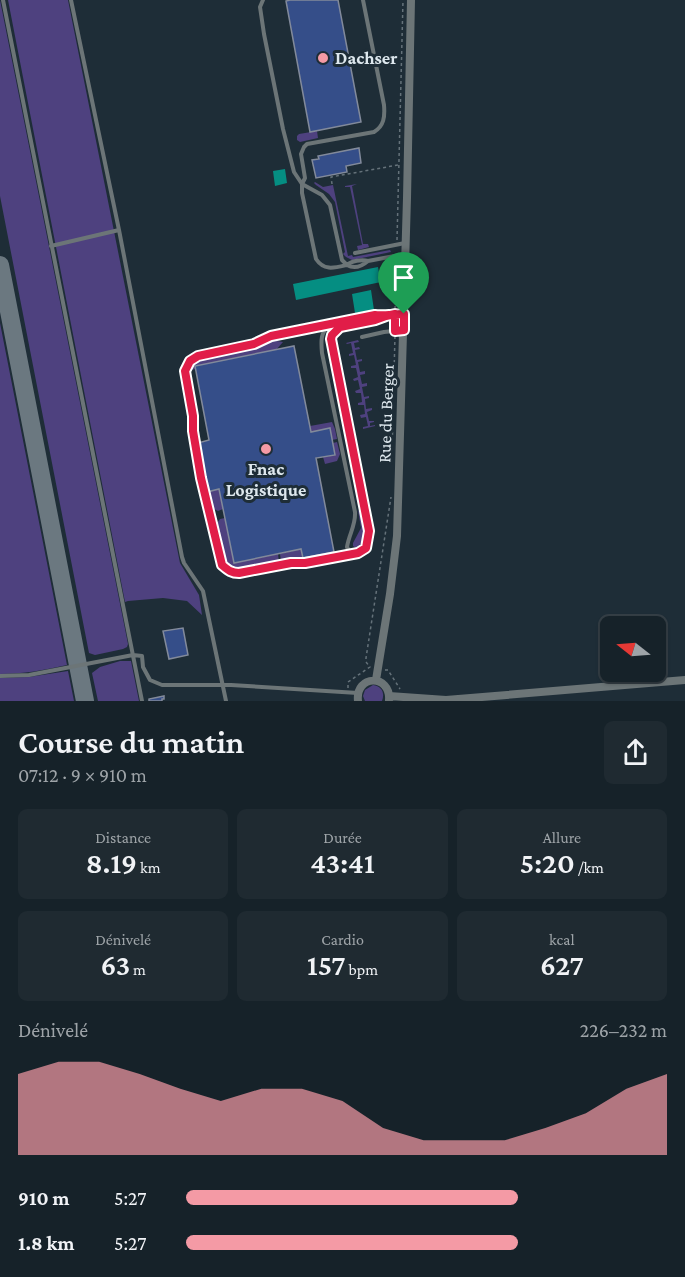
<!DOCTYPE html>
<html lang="fr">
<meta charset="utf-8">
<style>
body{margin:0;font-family:"Crimson Pro",serif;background:#1f2a31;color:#f1f3f6;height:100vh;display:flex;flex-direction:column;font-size:22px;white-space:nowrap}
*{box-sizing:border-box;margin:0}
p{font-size:20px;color:#9ea4a8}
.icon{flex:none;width:33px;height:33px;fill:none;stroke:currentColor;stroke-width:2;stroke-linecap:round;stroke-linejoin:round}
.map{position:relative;height:701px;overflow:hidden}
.panel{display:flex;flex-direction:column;background:#162229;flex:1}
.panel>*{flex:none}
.needle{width:39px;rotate:287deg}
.tools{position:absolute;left:600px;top:616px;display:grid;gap:12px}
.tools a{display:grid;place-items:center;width:66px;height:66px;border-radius:9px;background:#162229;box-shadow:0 2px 4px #0004,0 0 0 2px #353f46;font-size:30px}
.pin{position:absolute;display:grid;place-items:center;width:51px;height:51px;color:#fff;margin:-62px -26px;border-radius:50% 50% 50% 0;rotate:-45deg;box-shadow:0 0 6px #0007}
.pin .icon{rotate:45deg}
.round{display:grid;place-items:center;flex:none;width:63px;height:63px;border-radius:9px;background:#1f2a31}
.overview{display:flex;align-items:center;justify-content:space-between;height:102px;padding:0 18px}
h1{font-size:33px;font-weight:600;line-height:45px}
.metrics{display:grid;grid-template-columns:repeat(3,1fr);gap:9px;height:102px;padding:6px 18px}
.metrics div{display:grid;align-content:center;border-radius:9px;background:#1f2a31;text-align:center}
.metrics b{font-size:30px;font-weight:600}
.metrics small{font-size:16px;font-weight:400}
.metrics p{font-size:16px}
.chart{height:168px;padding:12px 18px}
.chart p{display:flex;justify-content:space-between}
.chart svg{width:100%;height:108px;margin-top:6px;fill:#f49aa5;opacity:.7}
ul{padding:0 18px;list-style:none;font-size:20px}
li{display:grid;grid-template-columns:96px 72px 1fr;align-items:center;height:45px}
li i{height:15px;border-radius:8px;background:#f49aa5}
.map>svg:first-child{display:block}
</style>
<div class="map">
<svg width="685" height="701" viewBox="0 0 685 701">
<rect width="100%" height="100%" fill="#1e2d37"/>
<path fill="#4e417f" d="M0,0L128,644L127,647L123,649L95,655L89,653L0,196Z
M8,0H68L180,563L199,595L202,615L187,601L163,598L128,601L125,602Z
M317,131L318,138L300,142L297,140V136L299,134Z
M315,182L323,187L333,185L348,256L352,255L353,257L390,250L391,252L352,260L346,257L343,254L345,252L335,202L329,194L316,185L314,183Z
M357,184L352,186L363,244H368L369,247L358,250L357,246L362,245L350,187H345V186Z
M0,323L67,665C45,670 23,674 0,674Z
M271,340L283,342L276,350L196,366V369L190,370L193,361L198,358L252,348Z
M358,340L359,342L354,343L355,348L359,347L360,349L355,350L357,360L362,359V361L358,362L360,372L365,371V374L360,375L362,384L367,383V386L362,387L364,397L369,396V398L365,399L366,409L372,408V410L367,412L369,421H374V422L370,423V426L375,425V426L363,429V427L368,426L366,417L361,418L360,415L365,414L364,405H358V403L362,402L361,393H356L355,391L360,389L358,380L354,381L353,379L358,377L356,368H351V366L356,365L354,355L349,356V354L353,353L351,343L347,344L346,343Z
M332,422L335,429L337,439L332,440L330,428L311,432L310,426Z
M337,442L340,454L337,461L325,464L323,457L335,455L333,443Z
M219,489L223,509L218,511L214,509L207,494V492Z
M358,510C366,521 371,542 356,548L353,546V543L361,528Z
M225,518L235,563L278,554L279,562C265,564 235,576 225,563C219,555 217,536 215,526L220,519Z
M301,549L303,558L317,556V558C305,562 293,559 281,561L280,554Z
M120,661H131L139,701H98L92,673L100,667Z
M68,671L74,701H0V678L29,677Z
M373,685C382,686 385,693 382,701H365L363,696L365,690Z"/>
<path fill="#058e82" d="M285,169L287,183L275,186L273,171Z
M378,267L381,282L296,300L293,284Z
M371,290L374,310L355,313L352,294Z"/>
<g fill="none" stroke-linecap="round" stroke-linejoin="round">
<path stroke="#6b7880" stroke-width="18" d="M0,265L85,701"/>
</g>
<path fill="#354e89" stroke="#828a9b" stroke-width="1.5" d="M290,0H338L361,122L310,132L286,1Z
M359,148L361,163L346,166L347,172L316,178L312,160L319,159L318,156Z
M294,346L311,432L330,428L335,455L316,458L334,552L303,558L301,549L234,563L219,489L207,492L198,443L209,440L195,366Z
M183,628L188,655L169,659L163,631Z
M164,696V699H162V701H149V699Z"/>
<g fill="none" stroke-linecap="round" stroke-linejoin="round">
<path stroke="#65727a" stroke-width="1.5" stroke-dasharray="3 3" stroke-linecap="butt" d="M332,184L331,177L398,165
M397,240L403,0
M395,309L397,260
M268,338L254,344L198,356C191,360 188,363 185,371L193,416V431L201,478L222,565C228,570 232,573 239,573L291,563H305L315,561
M392,453L395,335
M385,670H388L400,689
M348,688V682L370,667L366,662V658L391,497"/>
<path stroke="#6c7577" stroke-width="4" d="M3,0L142,701
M71,0L119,230L182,557L184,563L203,591L226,701
M263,0L260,7L264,34L283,129L294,172L302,184L322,195L330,205L342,260L347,265C351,261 362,259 368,261L405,254
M363,0L384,105C385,117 384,126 374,132L307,144L304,147L301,154L305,178L302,184V193L316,259C324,271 334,268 347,265C354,269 361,267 368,261
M51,246L119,230
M355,253L405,243
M330,325C320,332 321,342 322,353L355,512C356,525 349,534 347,547L348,549L353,553
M271,336L375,315L385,316L403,314
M362,337L384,332L403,330
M320,560L361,552C368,546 368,539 368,531L331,339L334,331L340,327L375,320L385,316
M0,676L29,675L133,655L142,656L143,667L150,680L162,685H231L358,693"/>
<path stroke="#6c7577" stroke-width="8" d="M376,680L390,594L397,536L407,198L411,0
M389,696L446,700L685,680
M358,701C355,674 391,674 389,700"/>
</g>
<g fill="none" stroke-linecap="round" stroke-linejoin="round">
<defs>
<path id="route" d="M404,314C394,314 385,316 375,315L271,336L254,344L198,356L190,361L185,371L193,416V431L201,478L222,565C228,570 231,573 239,573L291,563H305L358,553L366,548L369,531L331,339L332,335L340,327L375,320L386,316L395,314V331L404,330V314"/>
</defs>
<use href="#route" stroke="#fff" stroke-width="12"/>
<use href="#route" stroke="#e11d48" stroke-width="8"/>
</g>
<g fill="#f49aa5" stroke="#1e2d37" stroke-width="2">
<circle cx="323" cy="58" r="6"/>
<circle cx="266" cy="449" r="6"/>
</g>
<g text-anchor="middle" stroke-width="6" stroke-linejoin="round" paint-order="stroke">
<g font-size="18" font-weight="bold" fill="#dee8ee" stroke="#1e2d37" text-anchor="start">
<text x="335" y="64">Dachser</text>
<text x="266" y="475" text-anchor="middle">Fnac<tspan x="266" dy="21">Logistique</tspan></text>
</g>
<g font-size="18" fill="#dee8ee" stroke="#1e2d37">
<text transform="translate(386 413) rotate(-88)" y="6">Rue du Berger</text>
</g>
</g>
</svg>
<div class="tools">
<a><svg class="needle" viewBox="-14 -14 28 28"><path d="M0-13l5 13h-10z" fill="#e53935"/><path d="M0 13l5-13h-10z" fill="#9ea4a8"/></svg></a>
</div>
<div class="pin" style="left:404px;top:314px;background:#1e9e55"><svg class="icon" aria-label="arrive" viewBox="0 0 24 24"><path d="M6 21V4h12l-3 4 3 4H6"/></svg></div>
</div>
<section class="panel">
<div class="overview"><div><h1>Course du matin</h1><p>07:12 · 9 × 910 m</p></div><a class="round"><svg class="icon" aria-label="share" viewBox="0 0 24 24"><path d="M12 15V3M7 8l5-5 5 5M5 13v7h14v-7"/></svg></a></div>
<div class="metrics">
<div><p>Distance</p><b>8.19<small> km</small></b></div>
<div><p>Durée</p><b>43:41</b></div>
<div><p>Allure</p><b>5:20<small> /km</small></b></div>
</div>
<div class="metrics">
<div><p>Dénivelé</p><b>63<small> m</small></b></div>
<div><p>Cardio</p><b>157<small> bpm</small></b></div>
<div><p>kcal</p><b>627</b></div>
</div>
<div class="chart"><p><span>Dénivelé</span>226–232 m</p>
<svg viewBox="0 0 160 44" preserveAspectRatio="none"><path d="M0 44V11L10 6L20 6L30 11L40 17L50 22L60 17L70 17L80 22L90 33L100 38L110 38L120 38L130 33L140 27L150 17L160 11V44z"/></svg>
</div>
<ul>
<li><b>910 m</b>5:27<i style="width:69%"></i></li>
<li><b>1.8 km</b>5:27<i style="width:69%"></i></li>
</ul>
</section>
